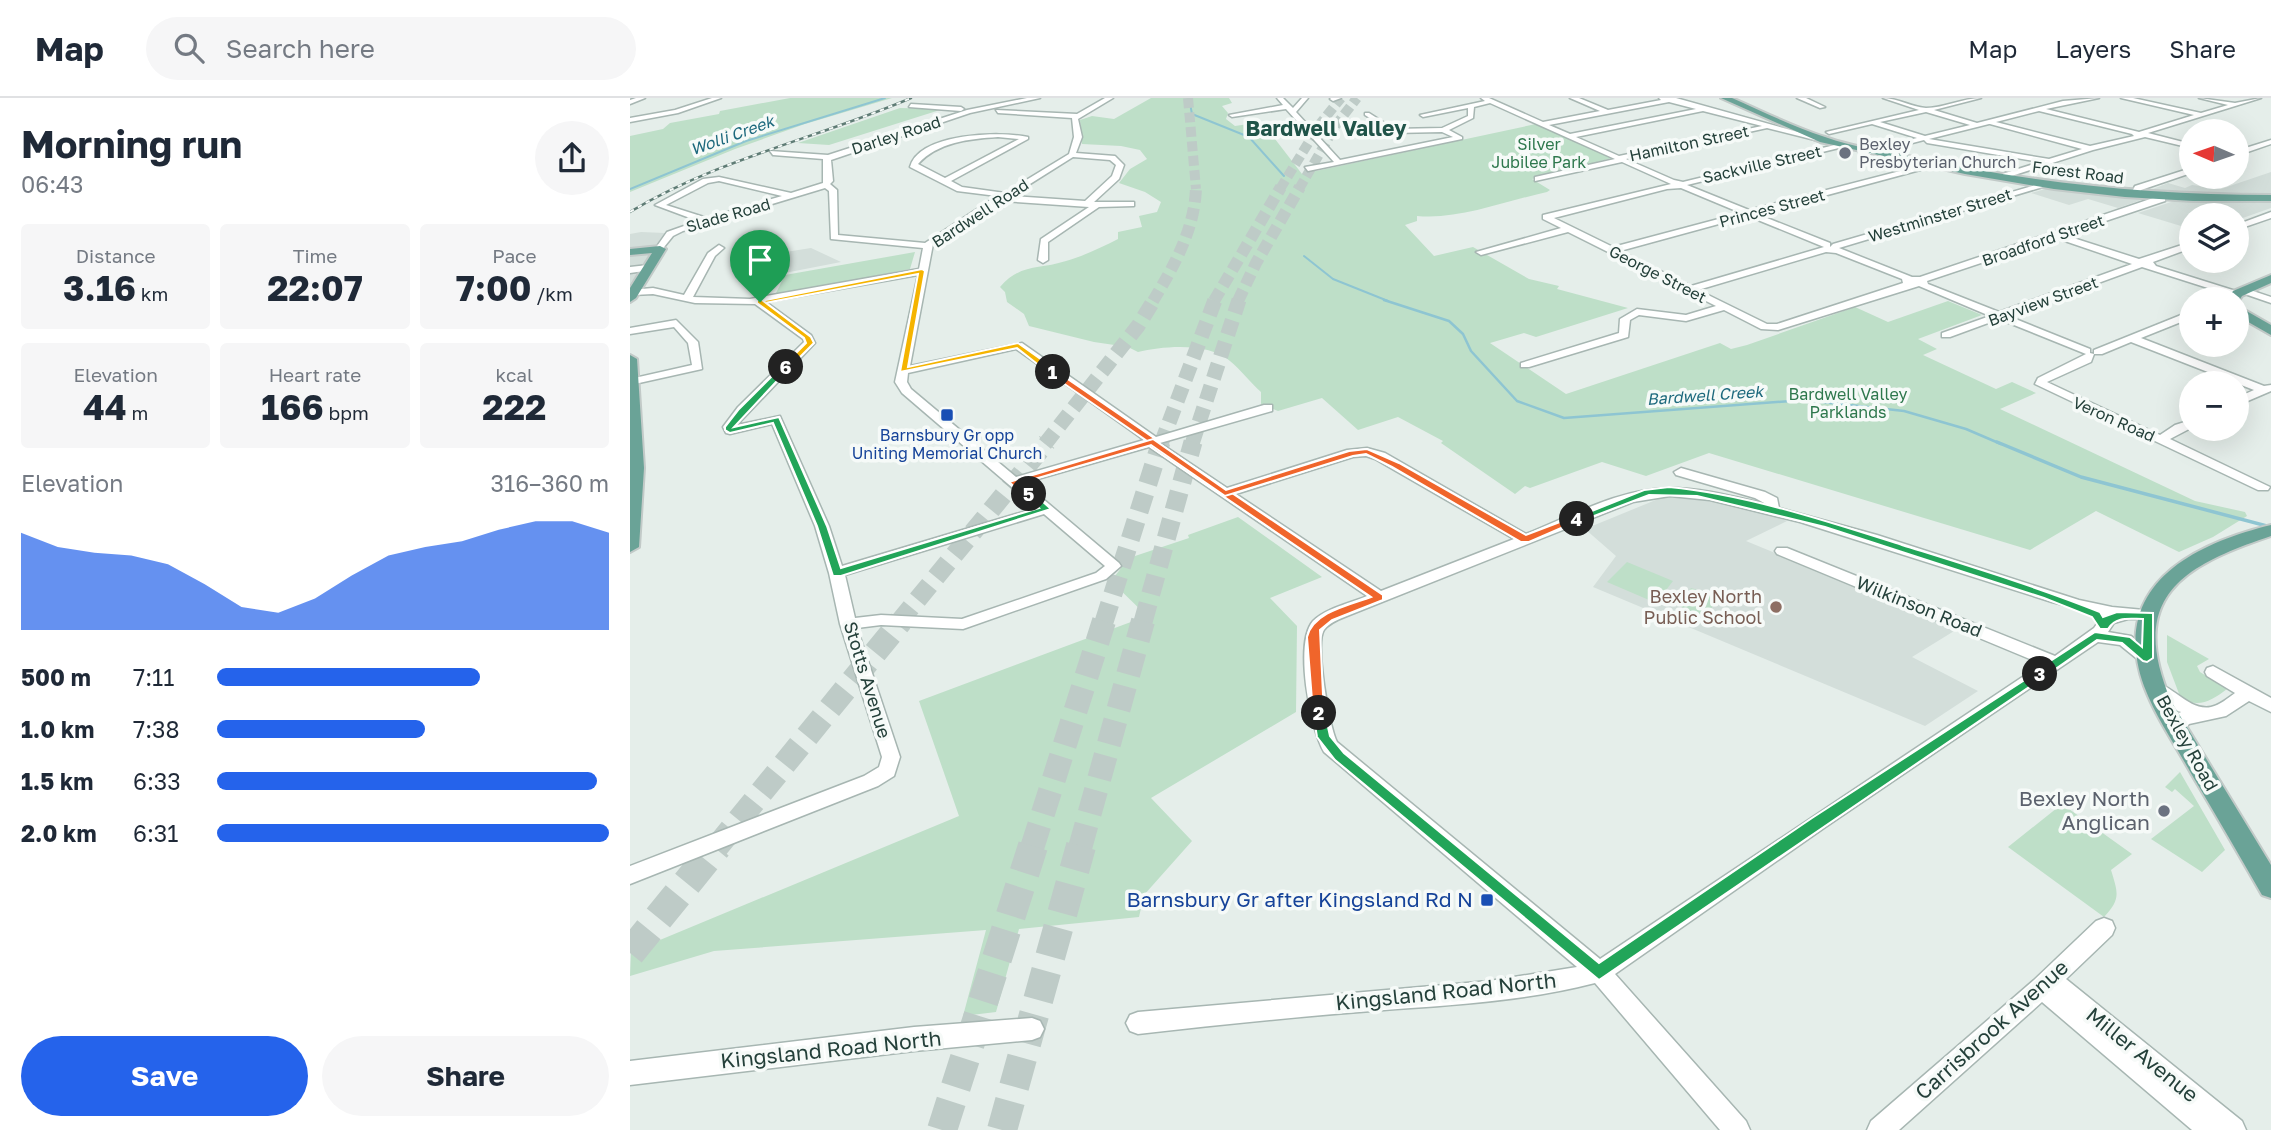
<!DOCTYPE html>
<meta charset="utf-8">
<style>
body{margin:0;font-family:"Golos Text",sans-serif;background:#f6f6f7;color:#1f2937;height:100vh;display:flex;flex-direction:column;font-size:26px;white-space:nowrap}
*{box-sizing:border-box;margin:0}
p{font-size:23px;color:#747a83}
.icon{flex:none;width:38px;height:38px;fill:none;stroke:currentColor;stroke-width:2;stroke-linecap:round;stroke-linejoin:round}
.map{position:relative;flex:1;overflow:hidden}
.side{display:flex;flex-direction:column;background:#fff;width:630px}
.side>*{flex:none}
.needle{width:46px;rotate:272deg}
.buttons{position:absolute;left:1549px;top:21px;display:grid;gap:14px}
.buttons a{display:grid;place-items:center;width:70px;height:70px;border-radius:50%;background:#fff;box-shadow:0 7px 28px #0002;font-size:35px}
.pin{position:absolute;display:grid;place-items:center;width:60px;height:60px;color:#fff;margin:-72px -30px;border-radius:50% 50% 50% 0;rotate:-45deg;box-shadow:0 0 7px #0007}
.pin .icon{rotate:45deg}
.km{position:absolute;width:35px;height:35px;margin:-18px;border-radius:50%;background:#222;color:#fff;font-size:19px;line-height:35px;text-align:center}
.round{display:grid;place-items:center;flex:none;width:74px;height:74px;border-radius:37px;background:#f6f6f7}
.head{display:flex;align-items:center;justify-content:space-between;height:119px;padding:0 21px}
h1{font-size:38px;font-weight:700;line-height:52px}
.figures{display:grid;grid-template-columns:repeat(3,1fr);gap:10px;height:119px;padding:7px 21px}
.figures div{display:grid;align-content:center;border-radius:7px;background:#f6f6f7;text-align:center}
.figures b{font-size:35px;font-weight:700}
.figures small{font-size:19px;font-weight:400}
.figures p{font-size:19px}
.chart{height:196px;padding:14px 21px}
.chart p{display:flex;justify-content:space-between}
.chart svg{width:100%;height:126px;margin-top:7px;fill:#2563eb;opacity:.7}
.primary-button{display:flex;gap:14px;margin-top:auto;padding:14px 21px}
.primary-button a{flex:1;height:80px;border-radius:42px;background:#2563eb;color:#fff;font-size:28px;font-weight:700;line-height:80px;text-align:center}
.primary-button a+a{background:#f6f6f7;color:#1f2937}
ul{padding:0 21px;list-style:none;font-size:23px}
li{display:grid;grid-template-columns:112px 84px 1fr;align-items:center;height:52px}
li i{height:18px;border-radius:9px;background:#2563eb}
header{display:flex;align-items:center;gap:42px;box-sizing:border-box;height:98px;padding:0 35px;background:#fff;border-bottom:2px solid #e0e1e3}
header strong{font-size:33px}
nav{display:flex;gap:38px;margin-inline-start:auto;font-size:24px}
.search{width:490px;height:63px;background:#f6f6f7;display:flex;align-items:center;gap:18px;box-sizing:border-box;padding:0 24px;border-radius:38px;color:#747a83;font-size:26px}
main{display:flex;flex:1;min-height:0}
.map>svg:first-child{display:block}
</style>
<header>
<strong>Map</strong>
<div class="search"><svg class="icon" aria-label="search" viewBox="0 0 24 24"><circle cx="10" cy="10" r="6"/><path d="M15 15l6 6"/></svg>Search here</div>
<nav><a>Map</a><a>Layers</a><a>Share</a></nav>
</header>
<main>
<section class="side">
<div class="head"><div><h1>Morning run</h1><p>06:43</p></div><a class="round"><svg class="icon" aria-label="share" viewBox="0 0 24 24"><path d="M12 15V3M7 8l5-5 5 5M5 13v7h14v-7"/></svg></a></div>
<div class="figures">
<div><p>Distance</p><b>3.16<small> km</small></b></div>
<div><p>Time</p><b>22:07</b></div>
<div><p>Pace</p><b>7:00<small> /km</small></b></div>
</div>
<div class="figures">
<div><p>Elevation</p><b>44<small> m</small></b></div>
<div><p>Heart rate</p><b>166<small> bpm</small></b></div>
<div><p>kcal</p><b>222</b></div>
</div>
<div class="chart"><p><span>Elevation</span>316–360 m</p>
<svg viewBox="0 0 160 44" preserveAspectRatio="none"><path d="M0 44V10L10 15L20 17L30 18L40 21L50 28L60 36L70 38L80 33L90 25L100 18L110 15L120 13L130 9L140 6L150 6L160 10V44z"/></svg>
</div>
<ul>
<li><b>500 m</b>7:11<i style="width:67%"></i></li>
<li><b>1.0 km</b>7:38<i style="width:53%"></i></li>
<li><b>1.5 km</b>6:33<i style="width:97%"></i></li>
<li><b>2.0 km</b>6:31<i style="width:100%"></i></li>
</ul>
<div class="primary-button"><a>Save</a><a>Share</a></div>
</section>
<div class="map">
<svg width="1641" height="1032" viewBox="0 0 1641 1032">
<rect width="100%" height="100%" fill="#e5eeea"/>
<path fill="#d3deda" d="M1641,74V96H1561L1518,93L1538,85L1555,90L1562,87L1591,91Z
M1419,90L1434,92L1517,100L1488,110L1458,101L1439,107L1401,95Z
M1547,102L1633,103L1641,104V110L1607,122L1606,117H1561V131L1508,115Z
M11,134L35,135L0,186V136Z
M181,150L211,164L134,179L143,156Z
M1033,399L1105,404L1157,423L1116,443L1329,530L1282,559L1348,593L1295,628L963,489L986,458L955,431Z"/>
<path fill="#bedfc8" d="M160,0H262L175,26L105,51L0,94V38L33,31L40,25L89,16L90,13Z
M521,0H599L602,5L592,8L598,15L596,21L605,28L632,24L672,76L906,26L982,60L902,81L920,92L917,94C875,103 829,122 787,118V123L775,127L804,158L843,149L899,181L929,188L927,191L998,210L906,239L894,235L860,245L936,296L1090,245L1101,251L1117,247L1225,209L1258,224L1318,203L1352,217L1288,241L1307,251L1293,257L1366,291L1382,284L1406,295L1370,311L1565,403L1615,414L1617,418L1583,439L1549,454L1466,413L1400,452L1079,355L1016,378L972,364L900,390L895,388L885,396L811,345L813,343L768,319L728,332L692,300L648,313L631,306V294C620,284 611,272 600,263C578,244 534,248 508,254L498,249L464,244L399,228L394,216L377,204L375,194L370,189C391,165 408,172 436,163C454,158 472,149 488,141V134L512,129L509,118L527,114L531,104L515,94L489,85L500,71L517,61L510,52L491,48L452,46L450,22L462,18L484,21Z
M270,10L313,11L199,47L168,45Z
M285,154L280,171L145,197L155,177Z
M608,419L692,479L640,500L667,528L666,614L521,700L562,743L514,797L509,819L389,831L366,914L333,918L356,832L84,853L0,878L1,854L329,718L289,603L517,518L481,483L499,460L559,440L558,437Z
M997,464L1043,483L1026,505L977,484Z
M1061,490L1087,498L1079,516L1068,517L1048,507Z
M1537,537L1579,561L1567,568L1570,574L1597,591C1581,603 1570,610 1551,601L1537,564Z
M1550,674L1595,752L1572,774L1521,741L1564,708L1545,691L1542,694L1535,689Z
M1432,706L1502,756L1481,772C1488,795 1491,801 1474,819L1378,749Z"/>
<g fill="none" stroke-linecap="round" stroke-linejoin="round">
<path stroke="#8ec5d2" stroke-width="2" d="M559,0L562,16L619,39L654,78
M0,91L116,43L255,0
M674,158L703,181L758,203"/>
<path stroke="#8ec5d2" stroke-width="2.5" d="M754,202L819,223L833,236L841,253L887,303L934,320L1174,302L1274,313L1336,331L1371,346"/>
<path stroke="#8ec5d2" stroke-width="3.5" d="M1367,344L1451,379L1641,429"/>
<path stroke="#becbc7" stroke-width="10" stroke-dasharray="10 4.5" stroke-linecap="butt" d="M558,0L566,91
M650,91L690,26L711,0
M669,91L706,27L727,0"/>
<path stroke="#becbc7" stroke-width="12" stroke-dasharray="12 6" stroke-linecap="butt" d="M523,203C544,168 565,131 566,89
M584,203L651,89
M608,203L626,165L670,89"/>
<path stroke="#becbc7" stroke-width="15" stroke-dasharray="15 8" stroke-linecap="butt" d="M415,346L508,228L524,202
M531,346L585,202
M562,346L609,202"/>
<path stroke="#becbc7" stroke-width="19" stroke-dasharray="19 10" stroke-linecap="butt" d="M269,524L417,344
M474,524L531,344
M513,524L563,344"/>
<path stroke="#becbc7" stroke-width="24" stroke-dasharray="24 12" stroke-linecap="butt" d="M86,750L271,523
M402,750L474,523
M450,750L513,523"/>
<path stroke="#becbc7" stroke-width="30" stroke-dasharray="30 15" stroke-linecap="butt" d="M0,855L87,748
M312,1032L403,748
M372,1032L451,748"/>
<defs>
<path id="minor" d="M6,0H15L0,6V2Z
M82,0H91L48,15L0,24V20L45,12Z
M397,0H410L340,15L201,62L203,83L200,86L207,92L208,137L295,145L367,98L327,93L280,69C289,35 370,33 398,39V41L321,83L332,89L375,95L439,56L444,39L442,20L368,15L366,12L447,16L475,0H483L448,21L452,39L446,55L485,58L494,67L489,81L464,104H504V108L469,109L418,144V162L413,165L408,162L411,141L459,109L373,103L303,146L280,268L392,245L526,339L634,307H642V313L530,345L597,390L717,352L737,350L755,355L896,436C941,418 991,390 1040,390C1072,390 1105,399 1136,406L1125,400L1046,377L1044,374L1051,370L1135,394L1147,400L1149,410L1247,437L1449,502L1482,509L1525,513L1527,517L1525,521H1498L1484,525L1478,534L1501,538L1523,556L1525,560L1523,564H1511L1490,547L1468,544L1194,730L985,876L1116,1023L1120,1032H1090L965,885C892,904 817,907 742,913C664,919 586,927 508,936L500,933L496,925L500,917L508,914L859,883L947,869L694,654C680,630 664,545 683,523C696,510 721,505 737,498L519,349L394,385L489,465L491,468L476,481L333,531L251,527L227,530L270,659L264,678L248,688L0,786V768L234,678L249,669L252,659L210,526L199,475L185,428L142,326L100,336L96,335L93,329L108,309L174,244L173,241L125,206L65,205L23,196L3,197L0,196V192L23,190L54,197L78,155L89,147L94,150L85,158L63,199L120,201L289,171L293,150L201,141L199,93L195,90L53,133L43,138L30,154L25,151L37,134L68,123L25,107L73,81L89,79L161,95L193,85V61L143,57L140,53L198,57L337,12ZM368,39L389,41L315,80L288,66C308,44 339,41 368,39ZM443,59L480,62L486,67L482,78L455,103L381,98ZM89,83L152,98L77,120L36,107L78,85ZM288,177L265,284L272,295L406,410L212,468L199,428L150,318L107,327L185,245L181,237L136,204ZM386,251L514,342L386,379L281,291L277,284L278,275ZM736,358L745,361L884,441L751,493L606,396L723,359ZM1040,398L1080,402L1170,424L1422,504L1473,517L1464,530L1425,558L1157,450H1147L1145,453L1147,456L1412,566L970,861L707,644C699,629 685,545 694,532C699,525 709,521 717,518L1003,404ZM414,416L475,468L466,475L332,521L251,517L225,520L215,477Z
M647,0H653L663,10L672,0H678L666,14L710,62L823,39L812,34L763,35L735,17V15H739L764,31L812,30L838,18V10L793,19L790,17L855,3L851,0H859L913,24L970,13L940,0H949L978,12L1031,2L1029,0H1046L1189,40L1185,42L1137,30L996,61L1044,82L1053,84L1213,45V49L1057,87L1119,112L1305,64V68L1127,116L1200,145V149L1203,146L1416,84V88L1209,150L1282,179H1290L1535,96V103L1434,137L1509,161L1561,144V150L1523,164L1526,168L1609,194L1614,190L1641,199V205L1612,195L1611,198H1603L1512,169L1378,218L1460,251V255L1464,256V252L1561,213V220L1511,240L1634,288L1641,287V293L1606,308V300L1624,292L1501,244L1472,256H1464L1461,264L1417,284L1530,337L1545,327L1561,322V330L1540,341L1640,389L1638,392H1628L1405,286L1408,280L1456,256L1369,221L1320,239H1312V235L1360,218L1289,188L1148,232L1131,231L1094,212L1056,223L1009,217L1000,222L998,239L899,269H891V265L989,235L990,221L1007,211L1056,217L1086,208L938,134L851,157L846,154L931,130L913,121V117L1041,86L992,64L905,83V79L985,61L860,5L844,9L843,20L819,32L832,39V41L678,73L675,69L704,64L656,11L602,19L599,17L653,7ZM1039,4L1066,11L940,36L919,27ZM1073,13L1132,28L989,58L946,39ZM1051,90L1111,115L983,149L924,120L1037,91ZM1118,118L1194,149L1061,188L990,153ZM1426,140L1502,166L1369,214L1298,186L1297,183ZM1196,154L1206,155L1272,181L1273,185L1147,226H1137L1068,192Z
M711,0L703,3L700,1L701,0Z
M1167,0H1176L1195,9L1190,10Z
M1253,0C1268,0 1281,9 1296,10C1314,10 1333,0 1351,0L1304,12L1347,25L1433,3L1469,0L1416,11L1509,34L1564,17L1491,0H1503L1571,15L1598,7L1569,0L1605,5L1631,0L1518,35L1561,46V50L1515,39L1463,52L1372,81L1369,77L1410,64L1297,45L1294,42L1240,56L1237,52L1287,40L1242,26L1199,36L1196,34L1289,12ZM1409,13L1502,36L1504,38L1460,48L1366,24ZM1296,14L1340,27L1295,38L1250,24ZM1359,26H1360L1452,51L1419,61L1299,41Z
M281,6L331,9L334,11L331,13L279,9Z
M1641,42V46L1606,58V53Z
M1561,70V75L1511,92L1508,98L1501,96L1505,88Z
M1641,114V120L1606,132V127Z
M18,167L21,168V172L0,175V169Z
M46,222L68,244L72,271L0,287V281L62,267L58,245L44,229L0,236V230Z
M1583,568L1641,600V614L1619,603L1596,618L1559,626L1552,636H1540L1537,631L1542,620L1551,614C1538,609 1526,602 1517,590L1520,586C1538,580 1557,614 1581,609C1590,607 1598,600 1605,595L1577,578L1575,574L1577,570Z
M1474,820L1482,823L1485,830L1482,837L1436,881L1612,1023L1616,1032H1562L1412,904L1269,1032H1237L1241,1023L1404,882L1466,823Z
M402,920L410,923L414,931L410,939L402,942L284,953L0,987V963L284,929Z"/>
<path id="major" d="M1091,0H1102C1132,13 1163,29 1195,39C1222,49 1254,53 1283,59C1402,85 1519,97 1641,97V103H1563L1495,99L1424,91L1335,76L1190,44Z
M30,148L36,151L6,200L0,204V190L22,155L0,157V151Z
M1641,177V185L1612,198L1608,204L1598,201L1603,193Z
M1606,207L1641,227V237L1606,217Z
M0,257L7,261L14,370L9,449L0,454Z
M1641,427V438C1552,468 1497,499 1541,603L1641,767V800L1632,797C1609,757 1586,717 1562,677C1546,648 1526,620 1514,588C1479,490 1559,447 1641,427Z"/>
</defs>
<use href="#minor" stroke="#a7b6b2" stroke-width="3"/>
<use href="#major" stroke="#c2cac8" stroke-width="4"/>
<use href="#minor" fill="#fff" fill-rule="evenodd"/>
<use href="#major" fill="#6aa397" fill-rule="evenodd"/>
<defs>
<path id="rail" d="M0,114C88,61 188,40 281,0"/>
</defs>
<use href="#rail" stroke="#5f7c75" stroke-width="2.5"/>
<use href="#rail" stroke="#f6faf8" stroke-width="2" stroke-dasharray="4.5" stroke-linecap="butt"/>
</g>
<path fill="#f5b400" stroke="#fff" stroke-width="2" d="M292,171L295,173L278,269L388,245L426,272V276H420L387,250L270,274L288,176L130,206L126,204Z"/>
<path fill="#f0652b" stroke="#fff" stroke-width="2" d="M423,271L524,340L528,345L753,497V502L702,522L690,532L694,618L689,619L683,615L677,539C683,514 719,507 741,499L521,349L517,343L420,276Z"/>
<path fill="#22a559" stroke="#fff" stroke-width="2" d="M1410,572L1414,573V579L969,882L705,662L687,639L683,615L685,611H694L700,638L714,655L969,865L1182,720Z"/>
<path fill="#22a559" stroke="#fff" stroke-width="2" d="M1039,389C1115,396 1200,424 1272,447C1339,468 1405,488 1470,514L1473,519L1487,514L1523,515V560L1517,564L1513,563L1492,545L1467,542L1414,579H1405V573L1465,534L1500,539L1512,549L1513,521C1499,521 1486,518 1478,531H1470L1462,519L1414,500L1195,429L1067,398L1019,397L951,423L942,421L1014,392Z"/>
<path fill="#f0652b" stroke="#fff" stroke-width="2" d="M523,341L596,392L719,353L737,351L769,365L896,437L943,419L952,421L899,444H891L762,369L736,356L723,358L595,398L521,347L391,385L402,394V398H395L379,384Z"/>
<path fill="#22a559" stroke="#fff" stroke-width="2" d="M153,267L160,269L104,329L149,319L197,428L211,470L409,410L395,398V394H402L421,411L211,478H203L187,428L143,325L100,335L95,332V329L109,311Z"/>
<path fill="#f5b400" stroke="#fff" stroke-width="2" d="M127,202H132L181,239L184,245L159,270L152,269L176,245L174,240L127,205Z"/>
<g fill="#6b7280" stroke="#f6faf8" stroke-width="2.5">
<circle cx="1215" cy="55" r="7"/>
<circle cx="1534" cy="713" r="7"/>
</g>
<g fill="#1a4fb4" stroke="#f6faf8" stroke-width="2.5">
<rect x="310" y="310" width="14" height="14" rx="3.5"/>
<rect x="850" y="795" width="14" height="14" rx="3.5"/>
</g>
<circle fill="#8d6e63" stroke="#f6faf8" stroke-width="2.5" cx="1146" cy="509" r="7"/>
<g text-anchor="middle" stroke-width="7" stroke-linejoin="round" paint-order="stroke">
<g font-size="16" font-style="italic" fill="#1d697d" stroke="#f6faf8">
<text transform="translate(102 37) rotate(-20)" y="6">Wolli Creek</text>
<text transform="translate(1075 297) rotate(-4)" y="6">Bardwell Creek</text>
</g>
<g font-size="16" fill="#24403a" stroke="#f6faf8">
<text transform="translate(266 37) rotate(-18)" y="6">Darley Road</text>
<text transform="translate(1059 45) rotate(-12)" y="6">Hamilton Street</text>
<text transform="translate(1132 66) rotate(-13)" y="6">Sackville Street</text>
<text transform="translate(1448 74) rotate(7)" y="6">Forest Road</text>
<text transform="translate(1142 110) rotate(-15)" y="6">Princes Street</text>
<text transform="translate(350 115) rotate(-33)" y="6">Bardwell Road</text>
<text transform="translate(98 117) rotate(-16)" y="6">Slade Road</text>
<text transform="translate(1310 117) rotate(-17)" y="6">Westminster Street</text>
<text transform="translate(1413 142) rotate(-19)" y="6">Broadford Street</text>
<text transform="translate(1028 176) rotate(27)" y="6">George Street</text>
<text transform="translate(1413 203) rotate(-20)" y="6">Bayview Street</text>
<text transform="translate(1484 321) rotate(24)" y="6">Veron Road</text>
</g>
<g font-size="16" fill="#2e784d" stroke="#f6faf8">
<text x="909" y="52">Silver<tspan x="909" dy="18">Jubilee Park</tspan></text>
<text x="1218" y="302">Bardwell Valley<tspan x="1218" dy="18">Parklands</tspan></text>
</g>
<g font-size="16" fill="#5b616d" stroke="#f6faf8" text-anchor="start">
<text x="1229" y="52">Bexley<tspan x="1229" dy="18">Presbyterian Church</tspan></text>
</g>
<g font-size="16" fill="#164399" stroke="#f6faf8">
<text x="317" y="343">Barnsbury Gr opp<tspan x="317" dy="18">Uniting Memorial Church</tspan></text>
</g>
<g font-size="18" fill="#785e54" stroke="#f6faf8" text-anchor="end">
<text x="1132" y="505">Bexley North<tspan x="1132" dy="21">Public School</tspan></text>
</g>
<g font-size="18" fill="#24403a" stroke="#f6faf8">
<text transform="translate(1289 509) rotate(22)" y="6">Wilkinson Road</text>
<text transform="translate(237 582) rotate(73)" y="6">Stotts Avenue</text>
<text transform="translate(1557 645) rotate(61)" y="6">Bexley Road</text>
</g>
<g font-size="21" font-weight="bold" fill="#1f5348" stroke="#f6faf8">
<text x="696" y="38">Bardwell Valley</text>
</g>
<g font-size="21" fill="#5b616d" stroke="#f6faf8" text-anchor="end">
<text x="1520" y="708">Bexley North<tspan x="1520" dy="24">Anglican</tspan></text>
</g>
<g font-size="21" fill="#164399" stroke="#f6faf8" text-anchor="end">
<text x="843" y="809">Barnsbury Gr after Kingsland Rd N</text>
</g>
<g font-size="21" fill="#24403a" stroke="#f6faf8">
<text transform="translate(816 894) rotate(-6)" y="7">Kingsland Road North</text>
<text transform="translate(1362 932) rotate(-42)" y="7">Carrisbrook Avenue</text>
<text transform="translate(201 952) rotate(-6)" y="7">Kingsland Road North</text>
<text transform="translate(1512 957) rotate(39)" y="7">Miller Avenue</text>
</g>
</g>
</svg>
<div class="buttons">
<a><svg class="needle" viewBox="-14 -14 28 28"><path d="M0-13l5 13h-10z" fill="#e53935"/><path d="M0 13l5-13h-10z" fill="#747a83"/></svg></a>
<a><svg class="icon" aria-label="layers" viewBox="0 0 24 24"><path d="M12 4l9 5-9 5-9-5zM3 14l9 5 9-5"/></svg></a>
<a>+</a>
<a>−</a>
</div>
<div class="pin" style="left:130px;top:204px;background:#1e9e55"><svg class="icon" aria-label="arrive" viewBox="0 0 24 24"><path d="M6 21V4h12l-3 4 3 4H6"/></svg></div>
<b class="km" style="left:423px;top:274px">1</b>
<b class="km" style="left:689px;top:615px">2</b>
<b class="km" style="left:1410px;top:576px">3</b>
<b class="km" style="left:947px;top:421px">4</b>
<b class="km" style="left:399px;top:396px">5</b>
<b class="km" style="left:156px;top:269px">6</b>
</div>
</main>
